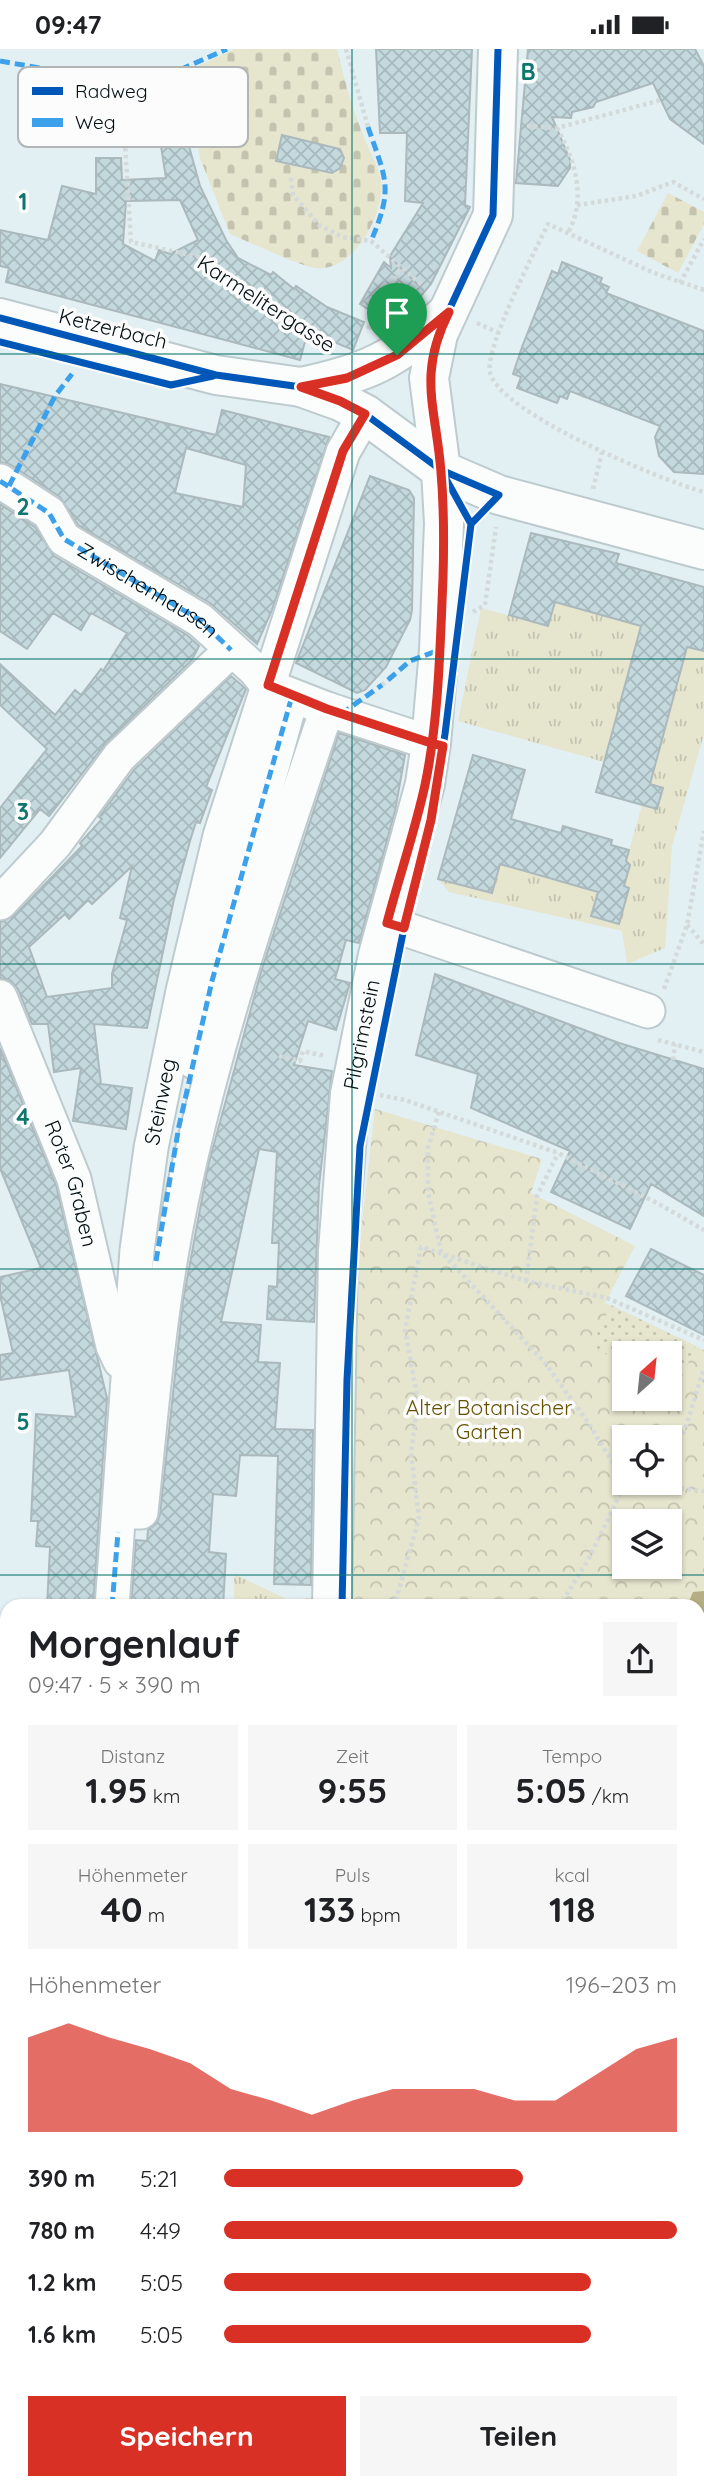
<!DOCTYPE html>
<html lang="de">
<meta charset="utf-8">
<style>
body{margin:0;font-family:Quicksand,sans-serif;background:#f6f6f6;color:#202124;height:100vh;display:flex;flex-direction:column;font-size:26px;white-space:nowrap}
*{box-sizing:border-box;margin:0}
p{font-size:23px;color:#757577}
.icon{flex:none;width:38px;height:38px;fill:none;stroke:currentColor;stroke-width:2;stroke-linecap:round;stroke-linejoin:round}
.map{position:relative;flex:1;overflow:hidden}
.drawer{position:absolute;left:0px;top:1550px;width:705px;height:891px;display:flex;flex-direction:column;background:#fff;border-radius:21px 21px 0 0;box-shadow:0 2px 5px #0004}
.drawer>*{flex:none}
.needle{width:46px;rotate:27deg}
.fabs{position:absolute;left:612px;top:1292px;display:grid;gap:14px}
.fabs a{display:grid;place-items:center;width:70px;height:70px;border-radius:0px;background:#fff;box-shadow:0 2px 5px #0004;font-size:35px}
.pin{position:absolute;display:grid;place-items:center;width:60px;height:60px;color:#fff;margin:-72px -30px;border-radius:50% 50% 50% 0;rotate:-45deg;box-shadow:0 0 7px #0007}
.pin .icon{rotate:45deg}
.round{display:grid;place-items:center;flex:none;width:74px;height:74px;border-radius:0px;background:#f6f6f6}
.summary{display:flex;align-items:center;justify-content:space-between;height:119px;padding:0 28px}
h1{font-size:38px;font-weight:800;line-height:52px}
.metrics{display:grid;grid-template-columns:repeat(3,1fr);gap:10px;height:119px;padding:7px 28px}
.metrics div{display:grid;align-content:center;border-radius:0px;background:#f6f6f6;text-align:center}
.metrics b{font-size:35px;font-weight:800}
.metrics small{font-size:19px;font-weight:400}
.metrics p{font-size:19px}
.chart{height:196px;padding:14px 28px}
.chart p{display:flex;justify-content:space-between}
.chart svg{width:100%;height:126px;margin-top:7px;fill:#d93025;opacity:.7}
.action{display:flex;gap:14px;margin-top:auto;padding:14px 28px}
.action a{flex:1;height:80px;border-radius:0px;background:#d93025;color:#fff;font-size:28px;font-weight:800;line-height:80px;text-align:center}
.action a+a{background:#f6f6f6;color:#202124}
ul{padding:0 28px;list-style:none;font-size:23px}
li{display:grid;grid-template-columns:112px 84px 1fr;align-items:center;height:52px}
li i{height:18px;border-radius:9px;background:#d93025}
.status{display:flex;justify-content:space-between;align-items:center;height:49px;padding:0 35px;background:#fff;direction:ltr}
.status svg{height:19px;fill:currentColor}
.map>svg:first-child{display:block}
</style>
<div class="status"><b>09:47</b><svg viewBox="0 0 49 12"><path d="M0 12V9h3v3zM5 12V6h3v6zM10 12V3h3v9zM15 12V0h3v12zM26 1h20v11H26zM47 4h2v5h-2z"/></svg></div>
<div class="map">
<svg width="704" height="2441" viewBox="0 0 704 2441">
<defs>
<pattern id="grass-tufts" width="24" height="20" patternUnits="userSpaceOnUse" patternTransform="scale(1.75)"><rect width="24" height="20" fill="#e6e5ce"/><path d="M3 7l-1-3M5 7V3M7 7l1-3M15 17l-1-3M17 17v-4M19 17l1-3" fill="none" stroke="#c4c3b0"/></pattern>
<pattern id="cemetery-stones" width="16" height="16" patternUnits="userSpaceOnUse" patternTransform="scale(1.75)"><rect width="16" height="16" fill="#e6e5ce"/><path d="M2 7V4a2 2 0 0 1 4 0v3zM10 15v-3a2 2 0 0 1 4 0v3z" fill="#c4c3b0"/></pattern>
<pattern id="park-crowns" width="20" height="18" patternUnits="userSpaceOnUse" patternTransform="scale(1.75)"><rect width="20" height="18" fill="#e6e5ce"/><path d="M2 6a3 3 0 1 1 6 0M12 15a3 3 0 1 1 6 0" fill="none" stroke="#c4c3b0"/></pattern>
<pattern id="garden-dots" width="8" height="8" patternUnits="userSpaceOnUse" patternTransform="scale(1.75)"><rect width="8" height="8" fill="#e6e5ce"/><path d="M2 2h.1M6 6h.1" fill="none" stroke="#c4c3b0" stroke-width="1.8" stroke-linecap="round"/></pattern>
<pattern id="building-cross-hatch" width="8" height="8" patternUnits="userSpaceOnUse" patternTransform="scale(1.75)"><rect width="8" height="8" fill="#c3d9de"/><path d="M0 0l8 8M0 8l8-8" fill="none" stroke="#a6b9bd"/></pattern>
</defs>
<rect width="100%" height="100%" fill="#e2f0f4"/>
<path fill="url(#grass-tufts)" d="M555,553L641,577L604,713L458,672L481,559L548,577Z
M687,598L704,602V685L672,797L665,899L627,915L622,882L449,843L438,830L492,844L502,809L535,826L598,843L591,867L619,875L629,839L619,836L630,817L626,812L642,756L657,760L663,739L650,735Z
M234,1525L291,1552L315,1548V1557L234,1558Z
M698,2040H704V2139L698,2147Z
M261,2434H404L397,2441H260Z"/>
<path fill="url(#cemetery-stones)" fill-rule="evenodd" d="M235,0H337C344,29 351,55 362,83C367,98 379,117 381,133C384,166 354,223 316,219C299,217 249,193 230,185L200,109L185,23ZM282,86L344,108L340,119L332,124L276,112Z
M668,144L704,163V175L678,224L637,202Z"/>
<path fill="url(#park-crowns)" fill-rule="evenodd" d="M375,1060L542,1110L531,1144L635,1197L605,1254L704,1301V2040H698V1558H349L360,1191ZM625,1304H670V1349H625ZM625,1388H670V1433H625ZM625,1472H670V1517H625Z"/>
<path fill="url(#garden-dots)" d="M611,1256L696,1297L677,1338L670,1335V1304H625V1314L591,1298Z"/>
<path fill="#b5ad83" d="M704,1542V1701L698,1699V1558L687,1557L693,1543Z"/>
<g fill="none" stroke-linecap="round" stroke-linejoin="round">
<path stroke="#b5ad83" stroke-width="28" d="M698,2073L704,2070
M302,2441L307,2434"/>
</g>
<path fill="url(#building-cross-hatch)" stroke="#abb9bd" stroke-width="2" fill-rule="evenodd" d="M376,0H472L465,156L470,158L431,235L395,278L360,255L384,213L391,219L390,207L423,154L405,152L407,84H380Z
M528,0H695L704,17V95L670,70L653,34L596,53L593,58L572,63L571,69L552,68L570,111V119L558,137L516,134Z
M179,27L181,68L200,137L226,191L238,209L271,226L273,223L294,240L296,237L327,258L364,273L353,301L308,282L300,311L6,233L9,219L0,217V181L48,191L62,137L96,145V109H121L122,131L166,129L158,78L127,82L125,32ZM180,151L198,191L170,205L159,201L155,212L123,195L126,152Z
M282,86L340,100L344,109L340,119L332,124L276,112Z
M562,213L602,229L600,234L609,238L606,244L704,282V425L674,423L659,407L655,388L660,377L570,342L567,350L560,347L557,354L517,339L521,328L513,325L522,298L552,222L558,225Z
M0,335L216,386L222,361L329,388L272,561L257,595L210,554L78,476L60,448L11,416L0,413ZM186,399L246,416L243,458L175,444Z
M370,427L409,441L414,449L412,561L410,571L386,618L365,641L357,644L296,614Z
M0,455L35,478L54,507L187,586L199,597L192,611L106,694L49,767L40,760L0,809V759L47,700L0,656V615L55,666L75,641L81,646L101,620L103,622L127,584L91,564L81,581L53,564L27,600L0,582Z
M531,484L619,505L616,514L704,538V602L687,598L650,735L663,739L657,760L596,743L641,577L555,553L548,577L509,566Z
M231,627L246,640L206,738L212,741L200,774L196,773L190,792L174,850L147,979L94,975L101,1035L132,1039L126,1080L73,1072L81,1019L54,1023L48,975H32L18,940L11,932L0,929V873L14,867L82,797L80,794L102,770L99,768L134,721ZM132,817L120,869L127,871L112,925V939L47,948L29,898L65,865L69,870L88,851L92,855Z
M339,684L405,706L395,762L359,894L346,891L335,930L350,934L336,981L308,972L294,1016L332,1022L319,1137L314,1273L267,1270L269,1237L277,1238L279,1194H272L277,1103L259,1100L221,1273L261,1276L258,1313L280,1314L275,1380L313,1381L311,1536L274,1535L278,1407L240,1406L236,1447L213,1445L209,1503L226,1505L223,1558H131L136,1491L147,1492L148,1481L157,1474L160,1465L183,1252L208,1117L261,923Z
M473,706L525,721L511,770L561,784L563,777L612,791L611,796L629,801L626,812L630,816L624,837L629,839L619,875L591,867L598,843L500,815L492,844L438,830Z
M435,925L619,994L704,1020V1167L651,1135L630,1180L551,1143L570,1102L471,1059L478,1025L416,1006Z
M0,999L56,1136L107,1349L93,1558H47L50,1498L36,1497L38,1472H31L36,1365L76,1368L69,1321L0,1331V1306L13,1304L0,1246V1228L41,1219L0,1119Z
M651,1200L704,1226V1286L626,1247Z"/>
<g fill="none" stroke-linecap="round" stroke-linejoin="round">
<defs>
<g id="minor">
<path d="M0,432L49,464L64,490L200,571L255,621L268,637L327,660L431,694"/>
<path d="M0,854L55,795L119,708L231,601"/>
<path d="M387,874L648,962"/>
<path id="s1" d="M0,948L74,1130L113,1297L120,1312"/>
<path d="M194,1013L212,932L292,647"/>
<path d="M134,1463H141C151,1368 158,1273 176,1179C209,1003 270,830 327,660"/>
<path id="s2" d="M112,1558L137,1201L151,1099L183,942L220,787L268,637L343,403L365,365"/>
<path d="M0,1900L7,1887"/>
<path d="M698,2175L704,2170"/>
<path d="M403,2441L411,2434"/>
</g>
<g id="major">
<path d="M0,269L216,326L301,338L340,352L365,365L441,421L499,446L704,501"/>
<path d="M301,338C368,324 395,311 446,265"/>
<path id="s3" d="M332,1558L338,1202L350,1045L378,906L425,735L431,694L439,601L444,474L441,421L429,329L438,285L493,166L498,0"/>
<path d="M185,2441L186,2434"/>
</g>
</defs>
<use href="#minor" stroke="#bdcbcf" stroke-width="37"/>
<use href="#major" stroke="#bdcbcf" stroke-width="42"/>
<path stroke="#d4d9da" stroke-width="4.5" stroke-dasharray="3.5 3.5" stroke-linecap="butt" d="M346,0L368,78
M91,28L106,29
M121,29L131,193L199,208L285,271L328,298
M527,77L557,79L661,51
M557,79C575,111 587,149 568,184
M291,129L293,146L319,176L342,188L371,192L424,238
M577,156L636,147L673,133L704,150
M680,234L704,190
M704,241L654,224L548,175C535,202 485,298 490,323C497,363 663,432 704,443
M477,274L499,284
M368,280L401,218
M593,440L602,403
M473,563L485,556L496,478
M382,636L388,631
M687,876L704,895
M664,940L687,876L704,782
M658,991L704,1003
M279,1007L300,1012L303,1002L325,1007
M673,1011L675,995
M380,1046L405,1051L558,1104L657,1154L704,1181
M439,1063L428,1099V1143L441,1203L546,1315L587,1372L625,1433
M526,1232L537,1147L558,1104
M670,1402L685,1381L704,1319
M625,1433L704,1442
M394,1558L419,1469L411,1404L418,1352L405,1281L421,1198L526,1232L607,1249L704,1291
M559,1558L588,1511L626,1433
M698,1724L704,1726
M698,1847L704,1845
M698,1957L704,1953
M0,2413L8,2441"/>
<use href="#minor" stroke="#fbfdfd" stroke-width="33"/>
<use href="#major" stroke="#fbfdfd" stroke-width="38"/>
<g stroke="#3ca1ea" stroke-width="5" stroke-dasharray="10 5" stroke-linecap="butt">
<path d="M0,12L91,28"/>
<path d="M106,29L177,22L227,0"/>
<path d="M368,78C386,131 394,138 371,192"/>
<path id="s4" d="M0,432L49,464L64,490L200,571L231,601"/>
<path d="M9,437L55,347L72,325"/>
<path d="M388,631L410,612L439,601"/>
<path d="M268,637L343,403L365,365"/>
<path d="M341,665L382,636"/>
<path d="M156,1212L179,1077L212,932L292,647"/>
<path d="M112,1558L118,1483"/>
<path d="M0,1900L7,1887"/>
<path d="M545,2434L552,2441"/>
</g>
<defs>
<path id="cycleway" d="M0,269L216,326L301,338L340,352L365,365L441,421L499,446L471,475L445,685L431,771L404,879L360,1097L347,1331L342,1558
M0,293L171,336L213,327
M301,338C363,325 395,310 442,268
M471,475L441,421L429,329L438,285L493,166L498,0"/>
</defs>
<use href="#cycleway" stroke="#fcfcfc" stroke-width="11"/>
<use href="#cycleway" stroke="#0057b8" stroke-width="7"/>
</g>
<g fill="none" stroke-linecap="round" stroke-linejoin="round">
<defs>
<path id="route" d="M397,306L347,329L301,338L340,352L365,365L343,402L268,636L327,660L431,694L443,697L431,771L404,879L387,874C399,828 415,782 425,736C439,669 440,597 443,529C444,494 444,458 441,423C436,358 417,326 449,263L397,306"/>
</defs>
<use href="#route" stroke="#fff" stroke-width="14"/>
<use href="#route" stroke="#d93025" stroke-width="9"/>
</g>
<path fill="none" stroke="#0f766e" stroke-width="2" stroke-opacity="0.55" d="M352,0V1558M0,305H704M0,610H704M0,915H704M0,1220H704M0,1526H704M0,1831H7M698,1831H704M0,2136H7M698,2136H704M352,2434V2441"/>
<g text-anchor="middle" stroke-width="7" stroke-linejoin="round" paint-order="stroke">
<g font-size="21" fill="#010e12" stroke="#fcfcfc">
<text transform="translate(266 255) rotate(33)" y="7">Karmelitergasse</text>
<text transform="translate(113 280) rotate(14)" y="7">Ketzerbach</text>
<text dy="7" stroke="none"><textPath href="#s4" startOffset="187">Zwischenhausen</textPath></text>
<text dy="7" stroke="none"><textPath href="#s3" startOffset="574">Pilgrimstein</textPath></text>
<text dy="7" stroke="none"><textPath href="#s2" startOffset="508">Steinweg</textPath></text>
<text dy="7" stroke="none"><textPath href="#s1" startOffset="200">Roter Graben</textPath></text>
</g>
<g font-size="21" fill="#645100" stroke="#fcfcfc">
<text x="489" y="1366">Alter Botanischer<tspan x="489" dy="24">Garten</tspan></text>
</g>
</g>
<rect x="18" y="18" width="230" height="80" rx="10" fill="#fcfcfc" stroke="#b1b5b6" stroke-width="2"/>
<rect x="32" y="38" width="31" height="8" fill="#0057b8"/>
<rect x="32" y="69" width="31" height="9" fill="#3ca1ea"/>
<g font-size="19" fill="#010e12">
<text x="75" y="49">Radweg</text>
<text x="75" y="80">Weg</text>
</g>
<g font-size="23" text-anchor="middle" font-weight="bold" fill="#0f766e" stroke="#fcfcfc" stroke-width="7" stroke-linejoin="round" paint-order="stroke">
<text x="528" y="31">B</text>
<text x="23" y="161">1</text>
<text x="23" y="466">2</text>
<text x="23" y="771">3</text>
<text x="23" y="1076">4</text>
<text x="23" y="1381">5</text>
</g>
</svg>
<div class="fabs">
<a><svg class="needle" viewBox="-14 -14 28 28"><path d="M0-13l5 13h-10z" fill="#e53935"/><path d="M0 13l5-13h-10z" fill="#757577"/></svg></a>
<a><svg class="icon" aria-label="locate" viewBox="0 0 24 24"><circle cx="12" cy="12" r="6"/><path d="M12 2v4M12 18v4M2 12h4M18 12h4"/></svg></a>
<a><svg class="icon" aria-label="layers" viewBox="0 0 24 24"><path d="M12 4l9 5-9 5-9-5zM3 14l9 5 9-5"/></svg></a>
</div>
<div class="pin" style="left:397px;top:306px;background:#1e9e55"><svg class="icon" aria-label="arrive" viewBox="0 0 24 24"><path d="M6 21V4h12l-3 4 3 4H6"/></svg></div>
<section class="drawer">
<div class="summary"><div><h1>Morgenlauf</h1><p>09:47 · 5 × 390 m</p></div><a class="round"><svg class="icon" aria-label="share" viewBox="0 0 24 24"><path d="M12 15V3M7 8l5-5 5 5M5 13v7h14v-7"/></svg></a></div>
<div class="metrics">
<div><p>Distanz</p><b>1.95<small> km</small></b></div>
<div><p>Zeit</p><b>9:55</b></div>
<div><p>Tempo</p><b>5:05<small> /km</small></b></div>
</div>
<div class="metrics">
<div><p>Höhenmeter</p><b>40<small> m</small></b></div>
<div><p>Puls</p><b>133<small> bpm</small></b></div>
<div><p>kcal</p><b>118</b></div>
</div>
<div class="chart"><p><span>Höhenmeter</span>196–203 m</p>
<svg viewBox="0 0 160 44" preserveAspectRatio="none"><path d="M0 44V11L10 6L20 11L30 15L40 20L50 29L60 33L70 38L80 33L90 29L100 29L110 29L120 33L130 33L140 24L150 15L160 11V44z"/></svg>
</div>
<ul>
<li><b>390 m</b>5:21<i style="width:66%"></i></li>
<li><b>780 m</b>4:49<i style="width:100%"></i></li>
<li><b>1.2 km</b>5:05<i style="width:81%"></i></li>
<li><b>1.6 km</b>5:05<i style="width:81%"></i></li>
</ul>
<div class="action"><a>Speichern</a><a>Teilen</a></div>
</section>
</div>
